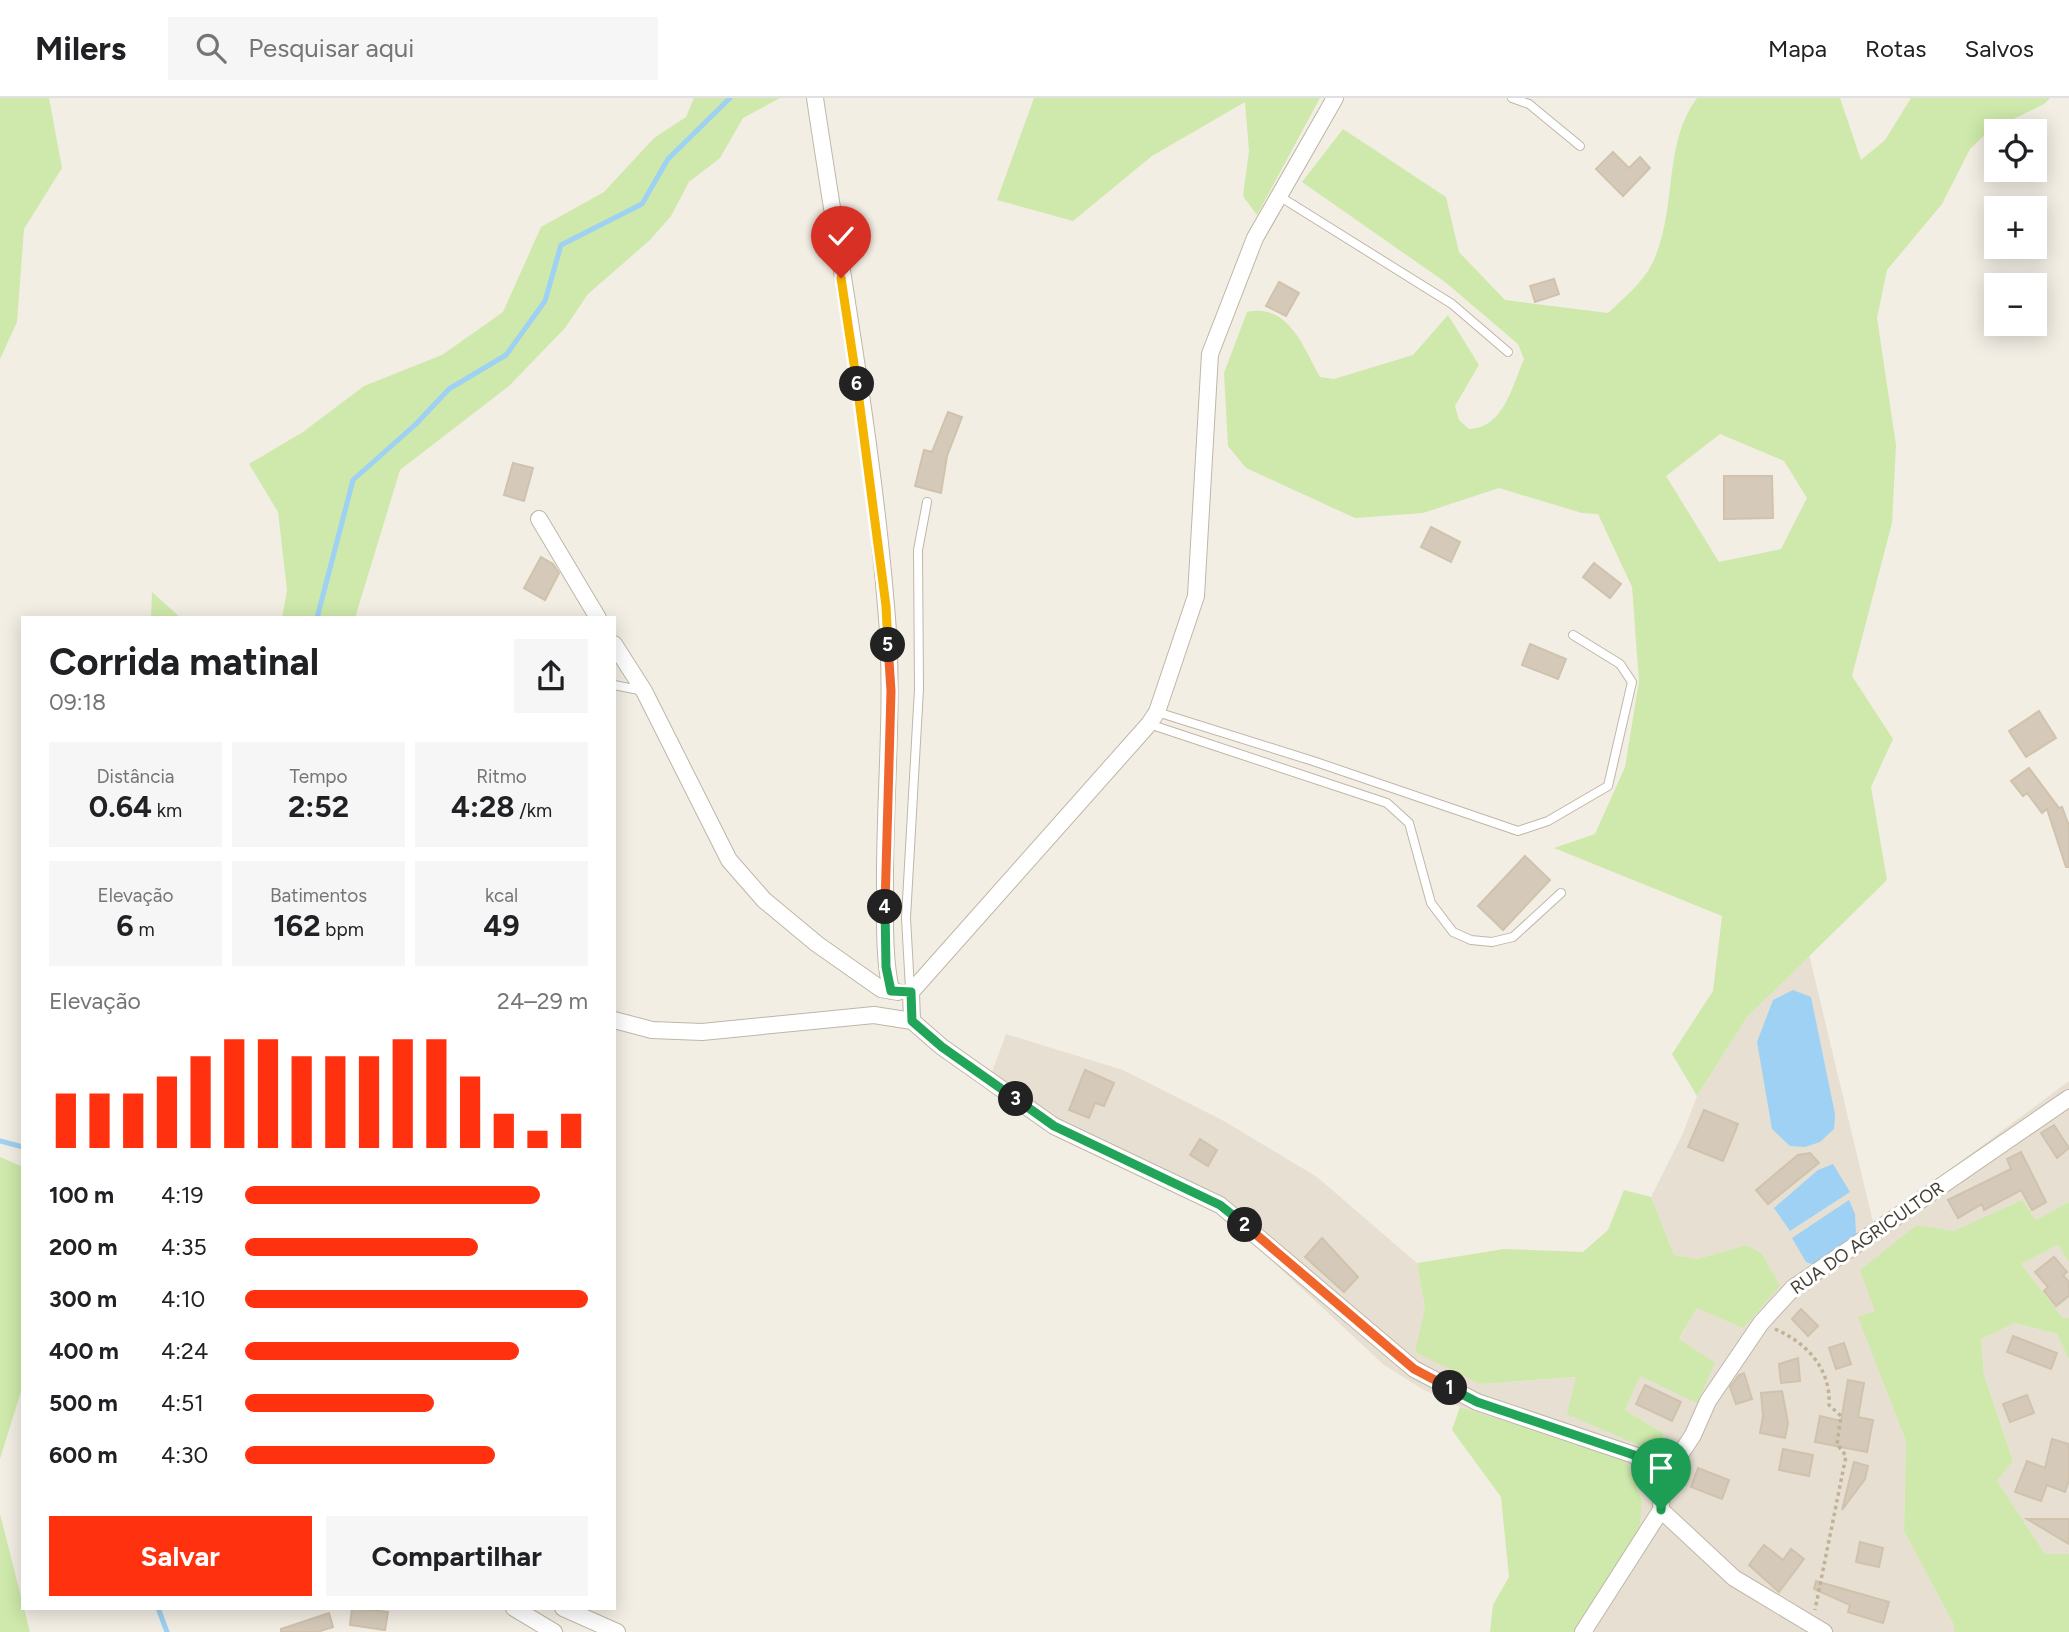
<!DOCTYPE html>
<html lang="pt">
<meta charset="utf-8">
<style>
body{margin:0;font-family:Figtree,sans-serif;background:#f6f6f6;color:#202124;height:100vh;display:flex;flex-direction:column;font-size:26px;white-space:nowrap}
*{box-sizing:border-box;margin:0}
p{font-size:23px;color:#757577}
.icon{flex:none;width:38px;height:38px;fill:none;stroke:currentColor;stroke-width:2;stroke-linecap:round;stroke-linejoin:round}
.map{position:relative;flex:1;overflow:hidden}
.details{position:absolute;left:21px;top:518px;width:595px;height:994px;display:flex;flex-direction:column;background:#fff;border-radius:0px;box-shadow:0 4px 18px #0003}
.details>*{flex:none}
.buttons{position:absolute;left:1984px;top:21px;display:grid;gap:14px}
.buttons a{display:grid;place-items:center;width:63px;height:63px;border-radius:0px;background:#fff;box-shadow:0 4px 18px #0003;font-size:35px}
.pin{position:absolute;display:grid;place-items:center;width:60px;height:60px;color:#fff;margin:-72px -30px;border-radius:50% 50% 50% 0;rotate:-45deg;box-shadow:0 0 7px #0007}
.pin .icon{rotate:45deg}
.km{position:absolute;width:35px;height:35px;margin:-18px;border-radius:50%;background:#222;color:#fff;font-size:19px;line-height:35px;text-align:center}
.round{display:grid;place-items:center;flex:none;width:74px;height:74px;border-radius:0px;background:#f6f6f6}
.head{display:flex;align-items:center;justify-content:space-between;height:119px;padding:0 28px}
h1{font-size:38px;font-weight:700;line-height:52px}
.figures{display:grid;grid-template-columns:repeat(3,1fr);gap:10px;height:119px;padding:7px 28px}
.figures div{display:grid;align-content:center;border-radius:0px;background:#f6f6f6;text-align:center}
.figures b{font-size:30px;font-weight:700}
.figures small{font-size:19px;font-weight:400}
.figures p{font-size:19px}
.chart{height:196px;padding:14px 28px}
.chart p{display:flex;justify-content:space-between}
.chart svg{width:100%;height:126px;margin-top:7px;stroke:#ff310f;stroke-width:6}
.cta{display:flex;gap:14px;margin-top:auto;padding:14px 28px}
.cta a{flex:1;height:80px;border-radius:0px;background:#ff310f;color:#fff;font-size:28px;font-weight:700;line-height:80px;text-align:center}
.cta a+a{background:#f6f6f6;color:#202124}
ul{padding:0 28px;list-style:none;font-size:23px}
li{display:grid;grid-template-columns:112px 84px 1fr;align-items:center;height:52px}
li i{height:18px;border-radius:9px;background:#ff310f}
header{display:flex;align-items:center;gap:42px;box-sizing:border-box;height:98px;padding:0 35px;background:#fff;border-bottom:2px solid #e0e0e0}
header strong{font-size:33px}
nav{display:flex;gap:38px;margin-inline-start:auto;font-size:24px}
.search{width:490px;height:63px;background:#f6f6f6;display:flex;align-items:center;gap:18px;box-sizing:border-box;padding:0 24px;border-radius:0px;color:#757577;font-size:26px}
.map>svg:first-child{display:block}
</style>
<header>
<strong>Milers</strong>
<div class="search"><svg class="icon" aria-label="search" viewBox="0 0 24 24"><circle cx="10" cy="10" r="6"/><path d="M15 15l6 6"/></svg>Pesquisar aqui</div>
<nav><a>Mapa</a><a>Rotas</a><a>Salvos</a></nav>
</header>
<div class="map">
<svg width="2069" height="1534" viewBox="0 0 2069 1534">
<rect width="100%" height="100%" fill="#f3eee4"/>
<path fill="#e7e0d2" d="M1809,856L1874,1128L2069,983V1104L2036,1122L2022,1102L1954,1134L1917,1127L1875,1213L1859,1219L1906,1343L1904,1433L1954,1527V1534H1584L1625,1361L1460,1309L1422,1291L1384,1267L1227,1121L1180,1094L1056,1038L986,990L1006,936L1123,972L1224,1023L1317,1079L1417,1165L1425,1211L1480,1286L1576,1279L1659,1356L1664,1336L1625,1312L1640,1277L1679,1242L1697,1210L1748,1147L1697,1161L1674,1157L1651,1099L1683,1035L1697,998L1747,919Z
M2058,1147L2069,1164V1220H2063L2021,1166Z
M2015,1225L2057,1236L2069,1262V1456H2045L1997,1383L2013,1363L1984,1277L1981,1241Z"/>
<path fill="#cee9ab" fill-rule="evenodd" d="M0,0H49L62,70L24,131L17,224L0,261Z
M694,0H780L743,20L720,60L689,84L671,118L650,142L588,196L565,230L509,288L400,372L355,520H282L287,492L278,414L249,366L303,334L364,288L442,257L503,214L541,129L604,94L654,40L686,19Z
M1034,0H1320L1257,117L1243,98L1249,53L1245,4L1152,58L1073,123L997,102Z
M1697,0H1840L1861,62L1885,42L1911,0H2050L2044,6L1989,33L1970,51L1942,106L1887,172L1877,220L1896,347L1892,425L1852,578L1893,641L1871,689L1887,782L1747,919L1697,998L1672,956L1713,893L1722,818L1554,750L1595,736L1625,669L1639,583L1632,489L1598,416L1582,415L1499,390L1423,415L1355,420L1246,370L1228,348L1224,275L1247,214C1289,205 1303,249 1320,279L1334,281L1413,257L1448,217L1479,267L1455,308L1459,322L1469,331C1504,330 1512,288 1524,261L1518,246L1445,184L1302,84L1343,31L1446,99L1459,154L1505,202L1608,215C1623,201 1642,185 1652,166C1678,114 1662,46 1697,0ZM1720,336L1784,363L1807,400L1781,451L1719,464L1666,378Z
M152,494L181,520H151Z
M0,1059L23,1069V1287L0,1361Z
M1624,1092L1651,1099L1674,1157L1697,1161L1747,1147L1762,1156L1780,1188L1743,1230L1697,1210L1679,1241L1715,1265L1697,1305L1640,1278L1625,1312L1664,1336L1659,1356L1567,1316L1576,1279L1480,1286L1415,1254L1425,1211L1417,1165L1504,1151L1583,1154L1608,1132Z
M2022,1102L2036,1122L2069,1104V1164L2058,1147L2021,1166L2063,1220H2069V1262L2057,1236L2015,1225L1981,1241L1984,1277L2013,1363L1997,1383L2045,1456H2069V1534H1954V1527L1904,1433L1906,1343L1858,1219L1875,1213L1860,1172L1917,1127L1954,1133Z
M1460,1309L1625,1360L1642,1403L1639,1436L1584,1534H1490L1493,1507L1509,1479L1501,1399L1452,1332Z
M0,1416L30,1534H0Z"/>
<path fill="#9ed1f3" d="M1793,892L1811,899L1835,1016L1834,1031L1820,1044L1805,1049L1790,1048L1772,1031L1757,944L1773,902Z
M1833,1066L1850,1094L1790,1133L1774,1110L1818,1072Z
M1849,1102L1855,1116L1856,1136L1814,1167L1806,1164L1792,1140Z"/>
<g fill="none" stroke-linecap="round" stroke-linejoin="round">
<path stroke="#9ed1f3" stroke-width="5" d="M317,520L353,382L416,326L449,291L506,257L545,203L561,147L642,106L668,61L730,0
M0,1043L23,1049
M158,1510L167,1534"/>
</g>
<path fill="#d5cab9" stroke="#d0c2ac" stroke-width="2" d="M1613,54L1629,70L1640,59L1650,70L1623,98L1596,71Z
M1554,181L1559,196L1535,204L1530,188Z
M1279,184L1299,195L1286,218L1266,208Z
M948,314L962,319L947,358L941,395L915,388L924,352L932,354Z
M513,365L533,370L524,403L504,397Z
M1724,378H1772L1773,420L1724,421Z
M1431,429L1460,444L1451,464L1421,449Z
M541,459L553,466L559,475L545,502L524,490Z
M1594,465L1621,486L1610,500L1583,479Z
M1530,546L1566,561L1558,581L1522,567Z
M2039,613L2056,640L2026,659L2009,633Z
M2029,670L2059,710L2062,709L2069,728V769H2066L2047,711L2042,715L2027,695L2023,698L2011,683Z
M1525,758L1550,782L1503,832L1478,808Z
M1085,972L1114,985L1104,1008L1095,1005L1089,1020L1069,1012Z
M1704,1012L1738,1026L1723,1063L1688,1049Z
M2054,1027L2069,1050L2057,1060L2041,1035Z
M1200,1041L1217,1052L1208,1068L1190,1057Z
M2021,1054L2046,1104L2032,1112L2021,1092L1984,1112L1982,1106L1958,1120L1948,1102L2011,1071L2007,1061Z
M1810,1055L1819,1065L1768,1106L1756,1092L1798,1057Z
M1322,1140L1358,1179L1344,1194L1305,1159Z
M2054,1159L2067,1174L2063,1177L2069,1184V1198L2056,1208L2044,1193L2048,1189L2035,1174Z
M1801,1211L1818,1228L1808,1238L1792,1221Z
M2013,1238L2057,1255L2051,1271L2007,1254Z
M1844,1245L1851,1266L1836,1271L1829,1250Z
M1798,1260L1800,1283L1781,1285L1779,1266Z
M1744,1275L1752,1301L1736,1306L1730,1289L1739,1277Z
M1848,1282L1864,1285L1858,1319L1873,1322L1867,1354L1815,1344L1820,1318L1841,1323Z
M1645,1287L1681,1304L1672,1323L1636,1306Z
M1782,1293L1788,1325L1785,1340L1760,1335L1763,1318L1761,1295Z
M2027,1297L2034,1315L2010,1324L2003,1306Z
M2052,1341L2069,1346V1382L2065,1394L2047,1387L2041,1403L2015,1394L2027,1363L2045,1370Z
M1783,1351L1813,1357L1809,1378L1779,1372Z
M1854,1364L1868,1368L1865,1381L1842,1412Z
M1698,1370L1729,1382L1722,1401L1691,1389Z
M2027,1421H2069V1446Z
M1860,1444L1883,1450L1879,1469L1856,1464Z
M1764,1447L1783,1462L1791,1451L1804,1461L1779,1494L1749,1467Z
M1816,1483L1889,1504L1883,1525L1848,1514L1850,1507L1814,1491Z
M352,1510L388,1514L385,1532L350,1527Z
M329,1515L333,1529L317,1534H281V1531Z"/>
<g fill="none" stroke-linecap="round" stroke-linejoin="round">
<defs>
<path id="lane" d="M1512,0L1529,6L1580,48
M1279,98L1452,206L1508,254
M614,587L644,593
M1157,614L1313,663L1518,733L1548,723L1608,688L1632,584L1620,566L1573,537
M1149,626L1387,705L1409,725L1431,805L1453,834L1471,842L1492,844L1513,839L1561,795
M910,891L906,820L919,591L918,452L927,404"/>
<path id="street" d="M815,0C840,168 872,339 886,508C895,603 884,698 885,793C885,827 884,860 891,893
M539,421L598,520
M614,546L644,593L729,762L764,802L817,846L881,891L898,894
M614,922L652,932L702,934L874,917L912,923L942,949L1054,1028L1220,1107L1414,1271L1477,1304L1634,1357L1662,1384
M912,923L911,894L1149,626L1157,614L1196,498L1210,256L1255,140L1335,0
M1661,1412L1734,1480L1824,1534
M514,1510L554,1534
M563,1510L617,1534
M1583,1534L1661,1412L1662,1384L1693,1337L1708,1303L1761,1225L1793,1190L2069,1000"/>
</defs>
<use href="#lane" stroke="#bfb6a7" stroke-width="10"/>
<use href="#street" stroke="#bfb6a7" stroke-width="18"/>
<path stroke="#c1b297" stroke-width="3.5" stroke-dasharray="3.5 3.5" stroke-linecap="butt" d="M1775,1231C1807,1245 1831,1271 1829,1307L1841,1318L1837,1346L1846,1358L1815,1512"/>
<use href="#lane" stroke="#fff" stroke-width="8"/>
<use href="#street" stroke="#fff" stroke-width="16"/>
</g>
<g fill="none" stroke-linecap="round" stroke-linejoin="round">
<defs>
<path id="split-1" d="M1450,1290L1477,1304L1634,1357L1662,1384L1661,1412"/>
<path id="split-2" d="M1245,1127L1414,1271L1450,1290"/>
<path id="split-3" d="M1016,1001L1054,1028L1220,1107L1245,1127"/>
<path id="split-4" d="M885,809L886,869L891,893L911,894L912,923L942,949L1016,1001"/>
<path id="split-5" d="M885,809L891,593L888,547"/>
<path id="split-6" d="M857,286L886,508L888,547"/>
<path id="split-7" d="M841,180L857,286"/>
</defs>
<use href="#split-1" stroke="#fff" stroke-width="14"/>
<use href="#split-2" stroke="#fff" stroke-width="14"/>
<use href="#split-3" stroke="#fff" stroke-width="14"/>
<use href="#split-4" stroke="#fff" stroke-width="14"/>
<use href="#split-5" stroke="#fff" stroke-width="14"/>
<use href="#split-6" stroke="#fff" stroke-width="14"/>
<use href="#split-7" stroke="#fff" stroke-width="14"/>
<use href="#split-1" stroke="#22a559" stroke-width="9"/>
<use href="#split-2" stroke="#f0652b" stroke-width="9"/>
<use href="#split-3" stroke="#22a559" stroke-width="9"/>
<use href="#split-4" stroke="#22a559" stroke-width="9"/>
<use href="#split-5" stroke="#f0652b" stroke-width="9"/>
<use href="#split-6" stroke="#f5b400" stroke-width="9"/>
<use href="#split-7" stroke="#f5b400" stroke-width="9"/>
</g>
<g text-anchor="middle" stroke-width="6" stroke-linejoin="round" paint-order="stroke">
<g font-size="18" fill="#453e34" stroke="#fff">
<text transform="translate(1867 1140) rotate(-35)" y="6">RUA DO AGRICULTOR</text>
</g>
</g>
</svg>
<div class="buttons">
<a><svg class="icon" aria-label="locate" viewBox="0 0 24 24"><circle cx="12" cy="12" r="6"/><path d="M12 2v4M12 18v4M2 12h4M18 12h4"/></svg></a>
<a>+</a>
<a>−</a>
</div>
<div class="pin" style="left:1661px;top:1412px;background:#1e9e55"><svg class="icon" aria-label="arrive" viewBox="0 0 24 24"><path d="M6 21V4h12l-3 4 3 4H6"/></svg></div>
<div class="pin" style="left:841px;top:180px;background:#d93025"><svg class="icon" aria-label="check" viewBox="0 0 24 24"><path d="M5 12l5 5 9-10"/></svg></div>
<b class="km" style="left:1450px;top:1290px">1</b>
<b class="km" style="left:1245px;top:1127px">2</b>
<b class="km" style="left:1016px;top:1001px">3</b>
<b class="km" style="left:885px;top:809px">4</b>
<b class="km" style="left:888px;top:547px">5</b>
<b class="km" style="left:857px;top:286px">6</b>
<section class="details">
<div class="head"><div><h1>Corrida matinal</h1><p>09:18</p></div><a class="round"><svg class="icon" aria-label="share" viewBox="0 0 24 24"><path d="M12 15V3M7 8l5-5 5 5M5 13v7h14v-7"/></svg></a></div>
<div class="figures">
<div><p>Distância</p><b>0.64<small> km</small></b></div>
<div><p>Tempo</p><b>2:52</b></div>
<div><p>Ritmo</p><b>4:28<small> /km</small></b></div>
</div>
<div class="figures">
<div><p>Elevação</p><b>6<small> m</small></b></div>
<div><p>Batimentos</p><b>162<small> bpm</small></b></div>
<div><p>kcal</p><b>49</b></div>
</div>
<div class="chart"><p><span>Elevação</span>24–29 m</p>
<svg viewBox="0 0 160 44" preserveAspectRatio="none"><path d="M5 44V25M15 44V25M25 44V25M35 44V19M45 44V12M55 44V6M65 44V6M75 44V12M85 44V12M95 44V12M105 44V6M115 44V6M125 44V19M135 44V32M145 44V38M155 44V32"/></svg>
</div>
<ul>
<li><b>100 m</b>4:19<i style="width:86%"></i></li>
<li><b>200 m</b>4:35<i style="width:68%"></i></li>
<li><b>300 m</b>4:10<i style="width:100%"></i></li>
<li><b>400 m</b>4:24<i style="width:80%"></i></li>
<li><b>500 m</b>4:51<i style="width:55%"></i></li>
<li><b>600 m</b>4:30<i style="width:73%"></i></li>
</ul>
<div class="cta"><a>Salvar</a><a>Compartilhar</a></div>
</section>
</div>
